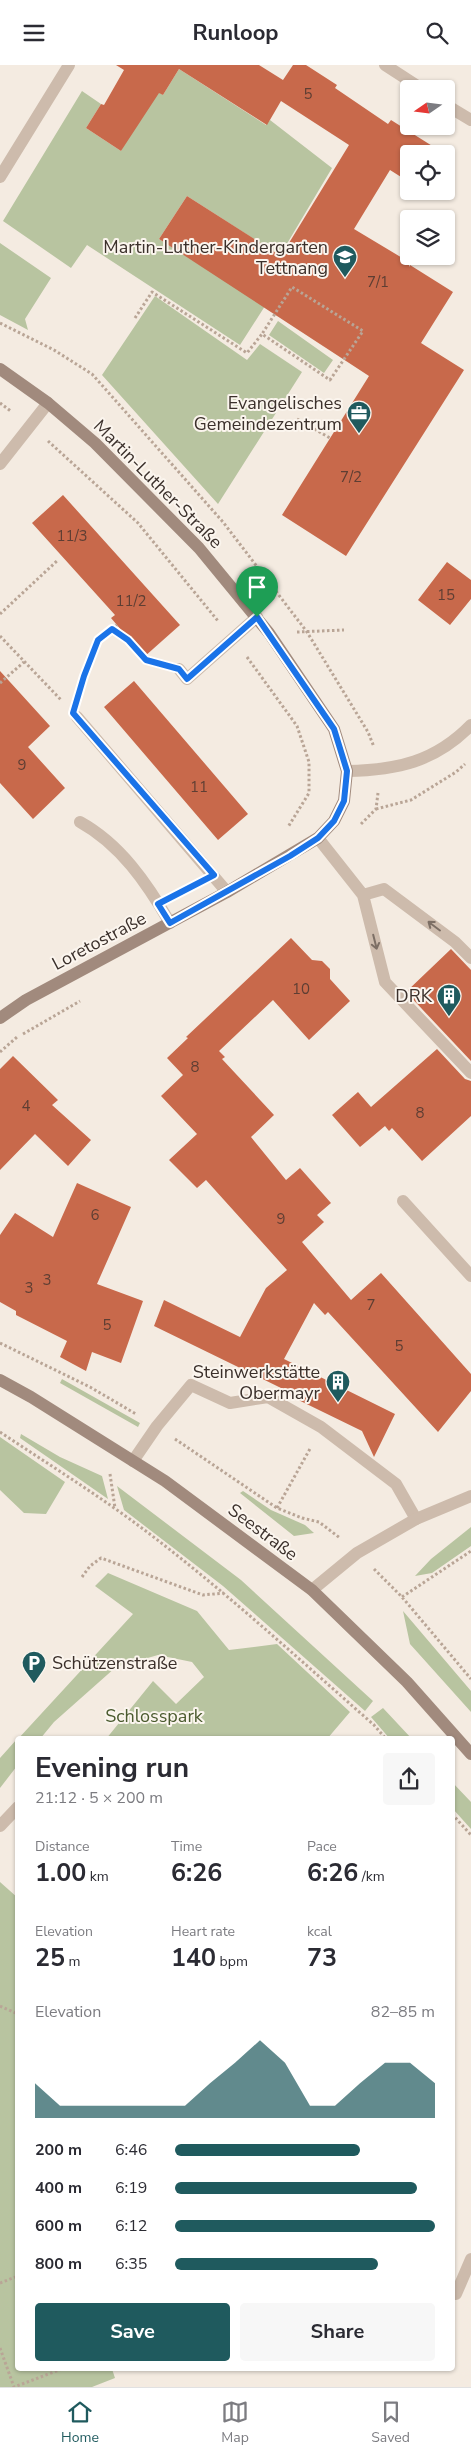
<!DOCTYPE html>
<meta charset="utf-8">
<style>
body{margin:0;font-family:"Nunito Sans",sans-serif;background:#f7f7f7;color:#2b2b33;height:100vh;display:flex;flex-direction:column;font-size:19px;white-space:nowrap}
*{box-sizing:border-box;margin:0}
p{font-size:16px;color:#7c7c81}
.icon{flex:none;width:28px;height:28px;fill:none;stroke:currentColor;stroke-width:2;stroke-linecap:round;stroke-linejoin:round}
.map{position:relative;flex:1;overflow:hidden}
.drawer{position:absolute;left:15px;top:1671px;width:440px;height:635px;display:flex;flex-direction:column;background:#fff;border-radius:5px;box-shadow:0 1px 4px #0004}
.drawer>*{flex:none}
.needle{width:32px;rotate:256deg}
.tools{position:absolute;left:400px;top:15px;display:grid;gap:10px}
.tools a{display:grid;place-items:center;width:55px;height:55px;border-radius:5px;background:#fff;box-shadow:0 1px 4px #0004;font-size:25px}
.pin{position:absolute;display:grid;place-items:center;width:42px;height:42px;color:#fff;margin:-51px -21px;border-radius:50% 50% 50% 0;rotate:-45deg;box-shadow:0 0 5px #0007}
.pin .icon{rotate:45deg}
.round{display:grid;place-items:center;flex:none;width:52px;height:52px;border-radius:5px;background:#f7f7f7}
.overview{display:flex;align-items:center;justify-content:space-between;height:85px;padding:0 20px}
h1{font-size:28px;font-weight:700;line-height:38px}
.stats{display:grid;grid-template-columns:repeat(3,1fr);gap:8px;height:85px;padding:5px 20px}
.stats div{display:grid;align-content:center}
.stats b{font-size:25px;font-weight:700}
.stats small{font-size:14px;font-weight:400}
.stats p{font-size:14px}
.chart{height:140px;padding:10px 20px}
.chart p{display:flex;justify-content:space-between}
.chart svg{width:100%;height:90px;margin-top:5px;fill:#1f5a5e;opacity:.7}
.cta{display:flex;gap:10px;margin-top:auto;padding:10px 20px}
.cta a{flex:1;height:58px;border-radius:5px;background:#1f5a5e;color:#fff;font-size:20px;font-weight:700;line-height:58px;text-align:center}
.cta a+a{background:#f7f7f7;color:#2b2b33}
ul{padding:0 20px;list-style:none;font-size:16px}
li{display:grid;grid-template-columns:80px 60px 1fr;align-items:center;height:38px}
li i{height:12px;border-radius:6px;background:#1f5a5e}
header{display:flex;justify-content:space-between;align-items:center;height:65px;padding:0 20px;background:#fff;font-size:22px;font-weight:700}
.tab-bar{display:flex;justify-content:space-around;align-items:center;height:70px;border-top:1px solid #e1e1e2;background:#fff;font-size:14px;color:#7c7c81}
.tab-bar a{display:grid;justify-items:center;gap:2px}
.tab-bar .active{color:#1f5a5e}
.map>svg:first-child{display:block}
</style>
<header><svg class="icon" aria-label="menu" viewBox="0 0 24 24"><path d="M4 6h16M4 12h16M4 18h16"/></svg>Runloop<svg class="icon" aria-label="search" viewBox="0 0 24 24"><circle cx="10" cy="10" r="6"/><path d="M15 15l6 6"/></svg></header>
<div class="map">
<svg width="471" height="2322" viewBox="0 0 471 2322">
<rect width="100%" height="100%" fill="#f4ebe1"/>
<path fill="#b8c4a0" d="M179,4L266,60L270,55L332,103L288,177L287,195L187,131L159,174L265,241L240,280L87,180L71,203L3,156L82,26L101,39L86,63L121,86L151,22L163,30Z
M0,178L51,213L25,254L28,265L0,250Z
M155,231L247,295L260,279L302,307L218,439L102,310Z
M278,256L333,295L324,308L269,270Z
M62,1314L140,1358L138,1362L60,1318Z
M21,1369L60,1392L102,1411L108,1434L20,1373Z
M0,1372L65,1417L46,1449L24,1448L0,1425Z
M117,1421L241,1515L373,1636L365,1646L223,1521L124,1445Z
M243,1426L271,1445L305,1460L314,1468L294,1471L240,1428Z
M471,1462V1481L432,1508L415,1511L431,1494Z
M108,1508L197,1546L229,1585L277,1579L350,1647L327,1674H106L153,1616L176,1639L204,1612L192,1597L158,1590L116,1602L54,1657L40,1674H18L133,1549L95,1521Z
M403,1546L471,1626V1647L410,1579Z
M383,1643L412,1674H390L371,1652Z
M17,1674V1701L0,1723V1693Z
M452,1717L471,1737V1764L453,1744Z
M0,1817L18,1833V2304H112L115,2313L92,2322H0Z"/>
<path fill="#c8694b" d="M116,0H259L283,15L293,0H306L337,20L335,23L388,59L391,55L445,89H409V117L390,105L354,164L409,197V202L410,200L453,227L421,278L464,305L346,491L282,450L369,311L159,174L187,131L281,191L349,80L281,36L267,60L179,4L163,30L159,28L121,86L86,63L101,39L104,40L124,5Z
M63,430L180,560L144,592L111,553L115,550L32,458Z
M447,497L471,515V534L450,560L418,535Z
M0,606L50,661L28,682L65,723L33,754L0,718Z
M134,616L248,749L218,775L104,642Z
M291,873L312,895L322,896L330,904V914L350,936L309,975L273,935L219,986L225,992L222,994L274,1050L251,1072L286,1115L300,1103L331,1138L317,1150L324,1157L302,1177L351,1235L381,1208L471,1309V1326L438,1367L328,1247L325,1250L314,1238L284,1294L395,1349L374,1392L362,1366L282,1327L283,1324L154,1261L164,1235L240,1272L266,1223L287,1205L206,1115L197,1123L169,1095L197,1069L161,1031L183,1010L167,993L188,973L186,972Z
M451,884L471,905V996L406,927Z
M437,984L465,1014L471,1016V1051L422,1096L392,1063L389,1066L385,1061L360,1082L332,1050L358,1027L371,1042Z
M13,991L58,1035L52,1040L91,1075L68,1101L35,1069L0,1105V1004Z
M77,1118L131,1142L97,1219L143,1236L121,1298L92,1287L86,1306L60,1292L67,1276L16,1250V1246L0,1237V1170L15,1148L53,1172Z"/>
<g fill="none" stroke-linecap="round" stroke-linejoin="round">
<path stroke="#b9a596" stroke-width="3" stroke-dasharray="2.5 2.5" stroke-linecap="butt" d="M135,253L152,227L247,288L262,269L330,315L363,266L292,222L262,269
M0,258L54,285L92,309L223,457L307,567L368,667L374,682
M0,338L12,347
M297,354L330,373
M48,376L138,458L218,556
M0,549L58,495
M112,564L117,560
M297,567L344,565
M0,571L62,636
M247,592L297,661L309,697V728L288,762
M0,618L24,597
M79,628L98,575L112,564L128,575L146,595L156,598
M376,744L411,735L456,707L465,699
M361,759L376,744L378,728
M23,969L80,936
M0,987L17,972
M0,1278L90,1322L136,1349
M0,1367C51,1401 103,1433 151,1470C228,1529 300,1595 374,1660L386,1674
M175,1374L277,1443L302,1453L319,1457L340,1473
M110,1409L115,1443
M277,1443L311,1382
M374,1504L402,1532L471,1614
M82,1512L90,1501L101,1493L203,1530L224,1528
M402,1532L471,1486
M452,1749L471,1770
M0,1941L18,1949
M0,2218L18,2211
M0,2283L14,2322L62,2304"/>
<path stroke="#cdbbac" stroke-width="12" d="M0,399L48,338
M179,604L187,614L257,552
M77,652L227,827
M80,757C120,779 147,818 170,858
M318,773L363,830L385,917L471,1008
M363,830L384,824L455,877L471,893
M133,1396L157,1361L191,1320L230,1338L268,1332L321,1362L396,1419L416,1454
M0,1761L18,1742
M456,2229L471,2194"/>
<path stroke="#cdbbac" stroke-width="12" d="M385,0L422,24
M446,40L471,55
M0,112L69,0
M347,706C397,705 435,697 471,660
M403,1136L471,1211
M312,1525L357,1488L416,1454L471,1431"/>
<path stroke="#a18a7d" stroke-width="12" d="M0,304L48,338L95,378L199,483L269,568L334,664L347,706L344,736L334,756L318,773L227,827L26,935L0,953
M0,1315L31,1332L165,1416L312,1525L407,1617L471,1689"/>
</g>
<defs><path id="oneway-shaft" d="M-6 0H5M1.5-3L5.5 0L1.5 3" fill="none" stroke-width="1.6" stroke-linecap="round" stroke-linejoin="round" transform="scale(1.25)"/></defs>
<g stroke="#7d6f65">
<use href="#oneway-shaft" transform="translate(434 861) rotate(-143)"/>
<use href="#oneway-shaft" transform="translate(375 877) rotate(76)"/>
</g>
<g fill="none" stroke-linecap="round" stroke-linejoin="round">
<defs>
<path id="route" d="M257,552L334,664L347,706L344,736L334,756L318,773L290,791L170,858L158,839L214,810L73,648L84,611L98,575L112,564L128,575L146,595L179,604L187,614Z"/>
</defs>
<use href="#route" stroke="#fff" stroke-width="10"/>
<use href="#route" stroke="#1a73e8" stroke-width="6"/>
</g>
<defs>
<symbol id="school-pin" viewBox="-11 -11 22 30"><path d="M0 17L-7.5 6A9.5 9.5 0 1 1 7.5 6Z" fill="#1f5a5e" stroke="#fbf5ee"/><path d="M0-5L7-2L0 1L-7-2ZM-4 1L0 2.5L4 1V4Q0 6-4 4Z" fill="#fff"/></symbol>
<symbol id="office-pin" viewBox="-11 -11 22 30"><path d="M0 17L-7.5 6A9.5 9.5 0 1 1 7.5 6Z" fill="#1f5a5e" stroke="#fbf5ee"/><path d="M-6-3h4V-5.5h4V-3h4V5H-6ZM-1-4.5V-3h2v-1.5ZM-6 0V1H6V0Z" fill="#fff"/></symbol>
<symbol id="building-pin" viewBox="-11 -11 22 30"><path d="M0 17L-7.5 6A9.5 9.5 0 1 1 7.5 6Z" fill="#1f5a5e" stroke="#fbf5ee"/><path d="M-4-6H4V6H1V3H-1V6H-4ZM-2.5-4.3h1.7v1.8h-1.7ZM.8-4.3h1.7v1.8H.8ZM-2.5-1h1.7V.8h-1.7ZM.8-1h1.7V.8H.8Z" fill="#fff"/></symbol>
<symbol id="parking-pin" viewBox="-11 -11 22 30"><path d="M0 17L-7.5 6A9.5 9.5 0 1 1 7.5 6Z" fill="#1f5a5e" stroke="#fbf5ee"/><path d="M-3.5-5.5H1a3.5 3.5 0 0 1 0 7H-1V5.5H-3.5ZM-1-3.4V-.6H.8a1.4 1.4 0 0 0 0-2.8Z" fill="#fff"/></symbol>
</defs>
<g fill-rule="evenodd">
<use href="#school-pin" x="331" y="178" width="28" height="38"/>
<use href="#office-pin" x="345" y="334" width="28" height="38"/>
<use href="#building-pin" x="435" y="917" width="28" height="38"/>
<use href="#building-pin" x="324" y="1303" width="28" height="38"/>
<use href="#parking-pin" x="20" y="1584" width="28" height="38"/>
</g>
<g text-anchor="middle" stroke-width="4" stroke-linejoin="round" paint-order="stroke">
<g font-size="15" fill="#5e3e33">
<text x="308" y="34">5</text>
<text x="378" y="222">7/1</text>
<text x="351" y="417">7/2</text>
<text x="72" y="476">11/3</text>
<text x="446" y="535">15</text>
<text x="131" y="541">11/2</text>
<text x="22" y="705">9</text>
<text x="199" y="727">11</text>
<text x="301" y="929">10</text>
<text x="195" y="1007">8</text>
<text x="26" y="1046">4</text>
<text x="420" y="1053">8</text>
<text x="95" y="1155">6</text>
<text x="281" y="1159">9</text>
<text x="47" y="1220">3</text>
<text x="29" y="1228">3</text>
<text x="371" y="1245">7</text>
<text x="107" y="1265">5</text>
<text x="399" y="1286">5</text>
</g>
<g font-size="18" fill="#3b302b" stroke="#fbf5ee" text-anchor="end">
<text x="328" y="188">Martin-Luther-Kindergarten<tspan x="328" dy="21">Tettnang</tspan></text>
<text x="342" y="344">Evangelisches<tspan x="342" dy="21">Gemeindezentrum</tspan></text>
<text x="432" y="937">DRK</text>
<text x="320" y="1313">Steinwerkstätte<tspan x="320" dy="21">Obermayr</tspan></text>
<text x="52" y="1604" text-anchor="start">Schützenstraße</text>
</g>
<g font-size="18" fill="#3b302b" stroke="#fbf5ee">
<text transform="translate(158 419) rotate(45)" y="6">Martin-Luther-Straße</text>
<text transform="translate(99 876) rotate(-28)" y="6">Loretostraße</text>
<text transform="translate(263 1467) rotate(37)" y="6">Seestraße</text>
</g>
<g font-size="18" fill="#4a5a2e" stroke="#fbf5ee">
<text x="154" y="1657">Schlosspark</text>
</g>
</g>
</svg>
<div class="tools">
<a><svg class="needle" viewBox="-14 -14 28 28"><path d="M0-13l5 13h-10z" fill="#e53935"/><path d="M0 13l5-13h-10z" fill="#7c7c81"/></svg></a>
<a><svg class="icon" aria-label="locate" viewBox="0 0 24 24"><circle cx="12" cy="12" r="6"/><path d="M12 2v4M12 18v4M2 12h4M18 12h4"/></svg></a>
<a><svg class="icon" aria-label="layers" viewBox="0 0 24 24"><path d="M12 4l9 5-9 5-9-5zM3 14l9 5 9-5"/></svg></a>
</div>
<div class="pin" style="left:257px;top:552px;background:#1e9e55"><svg class="icon" aria-label="arrive" viewBox="0 0 24 24"><path d="M6 21V4h12l-3 4 3 4H6"/></svg></div>
<section class="drawer">
<div class="overview"><div><h1>Evening run</h1><p>21:12 · 5 × 200 m</p></div><a class="round"><svg class="icon" aria-label="share" viewBox="0 0 24 24"><path d="M12 15V3M7 8l5-5 5 5M5 13v7h14v-7"/></svg></a></div>
<div class="stats">
<div><p>Distance</p><b>1.00<small> km</small></b></div>
<div><p>Time</p><b>6:26</b></div>
<div><p>Pace</p><b>6:26<small> /km</small></b></div>
</div>
<div class="stats">
<div><p>Elevation</p><b>25<small> m</small></b></div>
<div><p>Heart rate</p><b>140<small> bpm</small></b></div>
<div><p>kcal</p><b>73</b></div>
</div>
<div class="chart"><p><span>Elevation</span>82–85 m</p>
<svg viewBox="0 0 160 44" preserveAspectRatio="none"><path d="M0 44V27L10 38L20 38L30 38L40 38L50 38L60 38L70 27L80 17L90 6L100 17L110 38L120 38L130 27L140 17L150 17L160 27V44z"/></svg>
</div>
<ul>
<li><b>200 m</b>6:46<i style="width:71%"></i></li>
<li><b>400 m</b>6:19<i style="width:93%"></i></li>
<li><b>600 m</b>6:12<i style="width:100%"></i></li>
<li><b>800 m</b>6:35<i style="width:78%"></i></li>
</ul>
<div class="cta"><a>Save</a><a>Share</a></div>
</section>
</div>
<nav class="tab-bar">
<a class="active"><svg class="icon" aria-label="home" viewBox="0 0 24 24"><path d="M3 11l9-7 9 7M6 9v11h12V9"/></svg>Home</a>
<a><svg class="icon" aria-label="map" viewBox="0 0 24 24"><path d="M3 6l6-2 6 2 6-2v14l-6 2-6-2-6 2zM9 4v14M15 6v14"/></svg>Map</a>
<a><svg class="icon" aria-label="saved" viewBox="0 0 24 24"><path d="M7 4h10v16l-5-4-5 4z"/></svg>Saved</a>
</nav>
